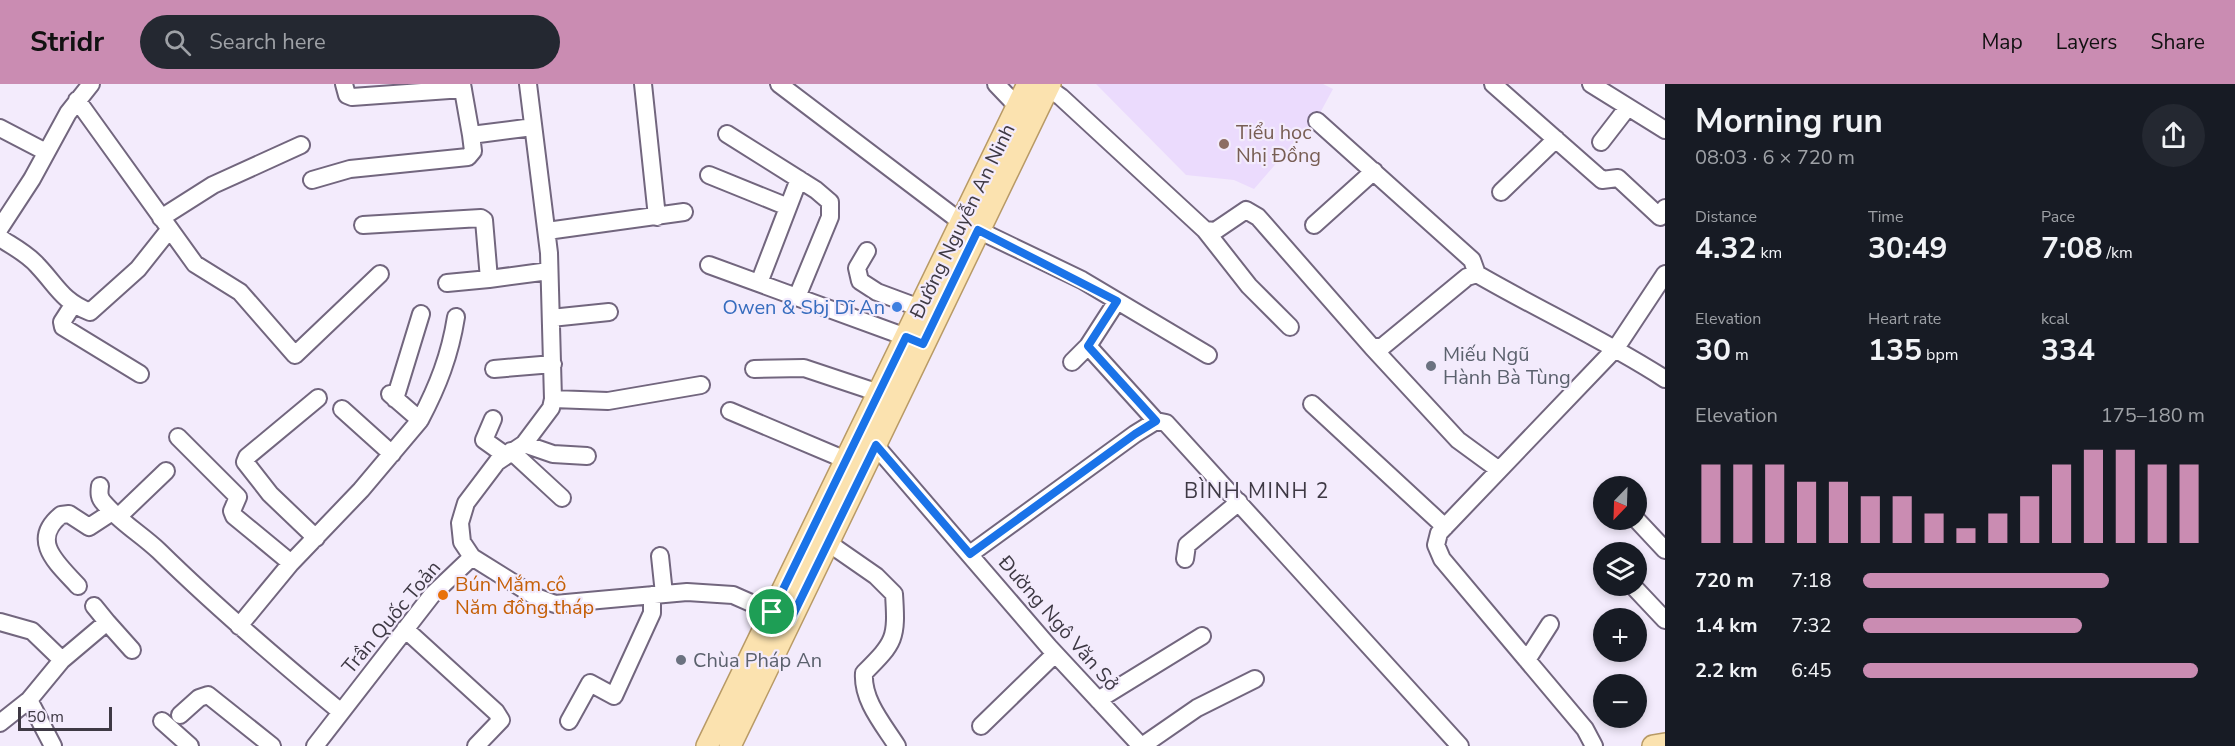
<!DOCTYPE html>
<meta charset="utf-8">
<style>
body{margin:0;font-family:"Nunito Sans",sans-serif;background:#242831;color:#f1f3f6;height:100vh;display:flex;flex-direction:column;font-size:22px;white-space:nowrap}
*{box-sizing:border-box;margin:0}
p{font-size:20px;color:#9ea1a6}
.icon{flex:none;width:33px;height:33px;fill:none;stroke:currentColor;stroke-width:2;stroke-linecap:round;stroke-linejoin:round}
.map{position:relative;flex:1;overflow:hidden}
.side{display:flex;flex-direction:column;background:#171b24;width:570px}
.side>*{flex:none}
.needle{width:39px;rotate:203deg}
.controls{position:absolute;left:1593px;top:392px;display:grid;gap:12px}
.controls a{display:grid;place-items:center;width:54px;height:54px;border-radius:50%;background:#171b24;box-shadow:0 3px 9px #0003;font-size:30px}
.scale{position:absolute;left:18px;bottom:15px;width:94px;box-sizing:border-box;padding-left:6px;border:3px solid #3e3944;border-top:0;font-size:16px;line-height:21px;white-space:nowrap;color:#3e3944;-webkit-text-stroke:4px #f3ebfc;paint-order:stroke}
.pin{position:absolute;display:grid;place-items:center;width:51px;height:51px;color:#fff;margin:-26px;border:3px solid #fff;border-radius:50%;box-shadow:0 2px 6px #0007}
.round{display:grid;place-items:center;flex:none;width:63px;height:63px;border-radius:32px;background:#242831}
.overview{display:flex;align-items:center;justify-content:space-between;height:102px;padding:0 30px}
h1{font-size:33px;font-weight:700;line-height:45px}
.metrics{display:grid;grid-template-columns:repeat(3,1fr);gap:9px;height:102px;padding:6px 30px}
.metrics div{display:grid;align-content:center}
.metrics b{font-size:30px;font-weight:700}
.metrics small{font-size:16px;font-weight:400}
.metrics p{font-size:16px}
.chart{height:168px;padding:12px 30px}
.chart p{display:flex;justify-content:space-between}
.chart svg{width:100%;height:108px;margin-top:6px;stroke:#ca8cb2;stroke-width:6}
ul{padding:0 30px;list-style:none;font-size:20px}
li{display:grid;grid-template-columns:96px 72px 1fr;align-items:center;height:45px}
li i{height:15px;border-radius:8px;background:#ca8cb2}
header{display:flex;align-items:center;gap:36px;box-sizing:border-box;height:84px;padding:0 30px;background:#ca8cb2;color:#111}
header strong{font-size:28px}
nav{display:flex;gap:33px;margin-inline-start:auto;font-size:21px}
.search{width:420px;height:54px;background:#242831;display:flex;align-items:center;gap:15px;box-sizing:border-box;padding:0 21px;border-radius:33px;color:#9ea1a6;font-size:22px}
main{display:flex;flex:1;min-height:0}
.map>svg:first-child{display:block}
</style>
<header>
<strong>Stridr</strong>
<div class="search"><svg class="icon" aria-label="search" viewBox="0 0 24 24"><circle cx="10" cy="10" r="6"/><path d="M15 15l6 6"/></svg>Search here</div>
<nav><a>Map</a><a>Layers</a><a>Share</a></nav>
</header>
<main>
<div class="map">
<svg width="1665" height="662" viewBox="0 0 1665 662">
<rect width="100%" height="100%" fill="#f3ebfc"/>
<path fill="#ebdbfd" d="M1096,0H1323L1333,5L1320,29L1254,105L1234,96L1186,91Z"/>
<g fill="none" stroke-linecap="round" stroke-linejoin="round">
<defs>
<path id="minor" d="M344,0L347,11L352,13L463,5
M462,0L471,51
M528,0L549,169L553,315L551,324L524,360L497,378L466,419L460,439L462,458L472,473L536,513L555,520L687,508L733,511L783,533
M643,0L657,133
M779,0L961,138
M996,0L1017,22
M1493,0L1602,96L1618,94L1660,133L1665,124
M1591,0L1665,46
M1048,4L1061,13L1205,146L1215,147L1246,126L1258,133L1372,263H1382L1467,193L1477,190C1539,226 1605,256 1665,295
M77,16L195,180L240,208L295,271L380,190
M1317,37L1472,176L1477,190
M0,44L46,68
M727,50L816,106L830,118V133L797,213
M1601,58L1628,23
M709,91L788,123
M312,96L350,85L468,73L473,67L471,51L533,43
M1501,108L1556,55
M161,134L213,101L301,61
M363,141L481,134L484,136L489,195L549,187
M1314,141L1374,87
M0,144L32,95L68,29L91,0
M978,146L1082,196L1208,271
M1205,146L1249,202L1290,243
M547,147L684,128
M0,154C12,162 28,170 38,182C57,202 62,217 90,228L138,185L169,146
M867,167L857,184L860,197L877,208L920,224
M709,181L917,257
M447,199L489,195
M759,199L799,95
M73,221L62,238L63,243L140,290
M551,234L609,228
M1088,262L1156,337
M1372,263L1458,356L1499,386
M1072,278L1088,262L1117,217
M494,285L553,280
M754,285L804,284L879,309
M395,315L421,230
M553,315L608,317L701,301
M1312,320L1445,443
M342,325L392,370
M730,327L846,376
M493,335L484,356L505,371
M420,336C438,302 450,271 456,233
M178,353L238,413L232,427L234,432L291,479
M524,360L553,370L587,372
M875,361L1049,563L1141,662
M511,367L562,414
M100,402C99,409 99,414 104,419C120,438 141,450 159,467C217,524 278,576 341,628
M118,433L166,387
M1636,435L1665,466
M316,454L270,410L245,378L247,373L318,314
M827,458L876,492L894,510C897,555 895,558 864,589C862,616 883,640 897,662
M970,470L1135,350L1156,337L1166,339L1460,662
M660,472L664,510
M1185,475L1187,461L1239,418
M1632,501L1665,536
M78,502C58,480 29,457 61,431L69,430L89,443L112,428
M94,522L107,538
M0,538L32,547L62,576
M239,542L291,479L361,406L420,336L390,310
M405,545L496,628L501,636L476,662
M1527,576L1550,540
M29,616L53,662
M1098,616L1202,552
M180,631L199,614L208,611L272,662
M162,637L190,662
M569,637L590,599L614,612L652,529V511
M0,639L29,616L62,576L107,538L132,566
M981,642L1055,570
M315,662L432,511L472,473
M1142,662L1197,624L1255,595
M1594,662L1585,645L1442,475L1436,461L1439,449L1616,264L1665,190"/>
<path id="major" d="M707,662L1028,0
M730,662L1050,0
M1653,662L1665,660"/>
</defs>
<use href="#minor" stroke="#72667e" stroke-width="20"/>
<use href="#major" stroke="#b89a66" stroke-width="24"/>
<use href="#minor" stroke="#fff" stroke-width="16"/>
<use href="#major" stroke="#fbe2af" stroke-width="21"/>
</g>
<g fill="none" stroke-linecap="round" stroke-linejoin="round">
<defs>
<path id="route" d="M978,146L1117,217L1088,262L1156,337L1135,350L970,470L876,361L790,537L772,528L906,253L923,260Z"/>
</defs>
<use href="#route" stroke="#fff" stroke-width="12"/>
<use href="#route" stroke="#1a73e8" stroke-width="8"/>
</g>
<circle fill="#8d6e63" stroke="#f3ebfc" stroke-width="2" cx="1224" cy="60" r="6"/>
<circle fill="#3f7fe0" stroke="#f3ebfc" stroke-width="2" cx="897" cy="223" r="6"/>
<g fill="#6b7280" stroke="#f3ebfc" stroke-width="2">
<circle cx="1431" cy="282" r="6"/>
<circle cx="681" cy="576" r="6"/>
</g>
<circle fill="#e8710a" stroke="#f3ebfc" stroke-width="2" cx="443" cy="511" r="6"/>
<g text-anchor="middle" stroke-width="4.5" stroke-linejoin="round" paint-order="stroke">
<g font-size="20" fill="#785e54" stroke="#f3ebfc" text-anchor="start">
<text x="1236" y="55">Tiểu học<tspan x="1236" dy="23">Nhị Đồng</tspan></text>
</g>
<g font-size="20" fill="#3e3944" stroke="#f3ebfc">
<text transform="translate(962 137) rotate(-64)" y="7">Đường Nguyễn An Ninh</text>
<text transform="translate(391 533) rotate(-50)" y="7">Trần Quốc Toản</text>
<text transform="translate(1059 539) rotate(49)" y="7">Đường Ngô Văn Sở</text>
</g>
<g font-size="20" fill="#366cbe" stroke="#f3ebfc" text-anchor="end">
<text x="885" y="230">Owen &amp; Sbj Dĩ An</text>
</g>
<g font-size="20" fill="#5b616d" stroke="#f3ebfc" text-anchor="start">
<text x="1443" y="277">Miếu Ngũ<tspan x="1443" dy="23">Hành Bà Tùng</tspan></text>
<text x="693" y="583">Chùa Pháp An</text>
</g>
<g font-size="20" fill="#c56008" stroke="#f3ebfc" text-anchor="start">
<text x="455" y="507">Bún Mắm cô<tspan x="455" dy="23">Năm đồng tháp</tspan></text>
</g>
<g font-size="21" letter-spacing="1.5" fill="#3e3944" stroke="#f3ebfc">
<text x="1257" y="414">BÌNH MINH 2</text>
</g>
</g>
</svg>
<div class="controls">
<a><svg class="needle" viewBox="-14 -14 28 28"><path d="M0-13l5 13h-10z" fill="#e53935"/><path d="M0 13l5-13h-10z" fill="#9ea1a6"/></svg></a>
<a><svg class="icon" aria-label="layers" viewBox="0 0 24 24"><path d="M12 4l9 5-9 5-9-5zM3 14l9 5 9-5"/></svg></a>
<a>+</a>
<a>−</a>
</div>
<div class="scale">50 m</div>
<div class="pin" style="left:772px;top:528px;background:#1e9e55"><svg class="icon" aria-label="arrive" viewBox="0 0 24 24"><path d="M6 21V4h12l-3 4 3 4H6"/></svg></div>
</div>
<section class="side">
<div class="overview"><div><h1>Morning run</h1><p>08:03 · 6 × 720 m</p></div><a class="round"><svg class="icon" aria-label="share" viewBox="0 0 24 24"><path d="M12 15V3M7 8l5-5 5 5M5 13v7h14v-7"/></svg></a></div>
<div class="metrics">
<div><p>Distance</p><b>4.32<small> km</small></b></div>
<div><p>Time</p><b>30:49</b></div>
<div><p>Pace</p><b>7:08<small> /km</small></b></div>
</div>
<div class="metrics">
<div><p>Elevation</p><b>30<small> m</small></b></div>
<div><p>Heart rate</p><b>135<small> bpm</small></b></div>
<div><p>kcal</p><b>334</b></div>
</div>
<div class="chart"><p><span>Elevation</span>175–180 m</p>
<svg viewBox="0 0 160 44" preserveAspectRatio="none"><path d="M5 44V12M15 44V12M25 44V12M35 44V19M45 44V19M55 44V25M65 44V25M75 44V32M85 44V38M95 44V32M105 44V25M115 44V12M125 44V6M135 44V6M145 44V12M155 44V12"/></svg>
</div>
<ul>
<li><b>720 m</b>7:18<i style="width:72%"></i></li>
<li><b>1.4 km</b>7:32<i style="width:64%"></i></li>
<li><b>2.2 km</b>6:45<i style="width:98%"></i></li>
</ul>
</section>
</main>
